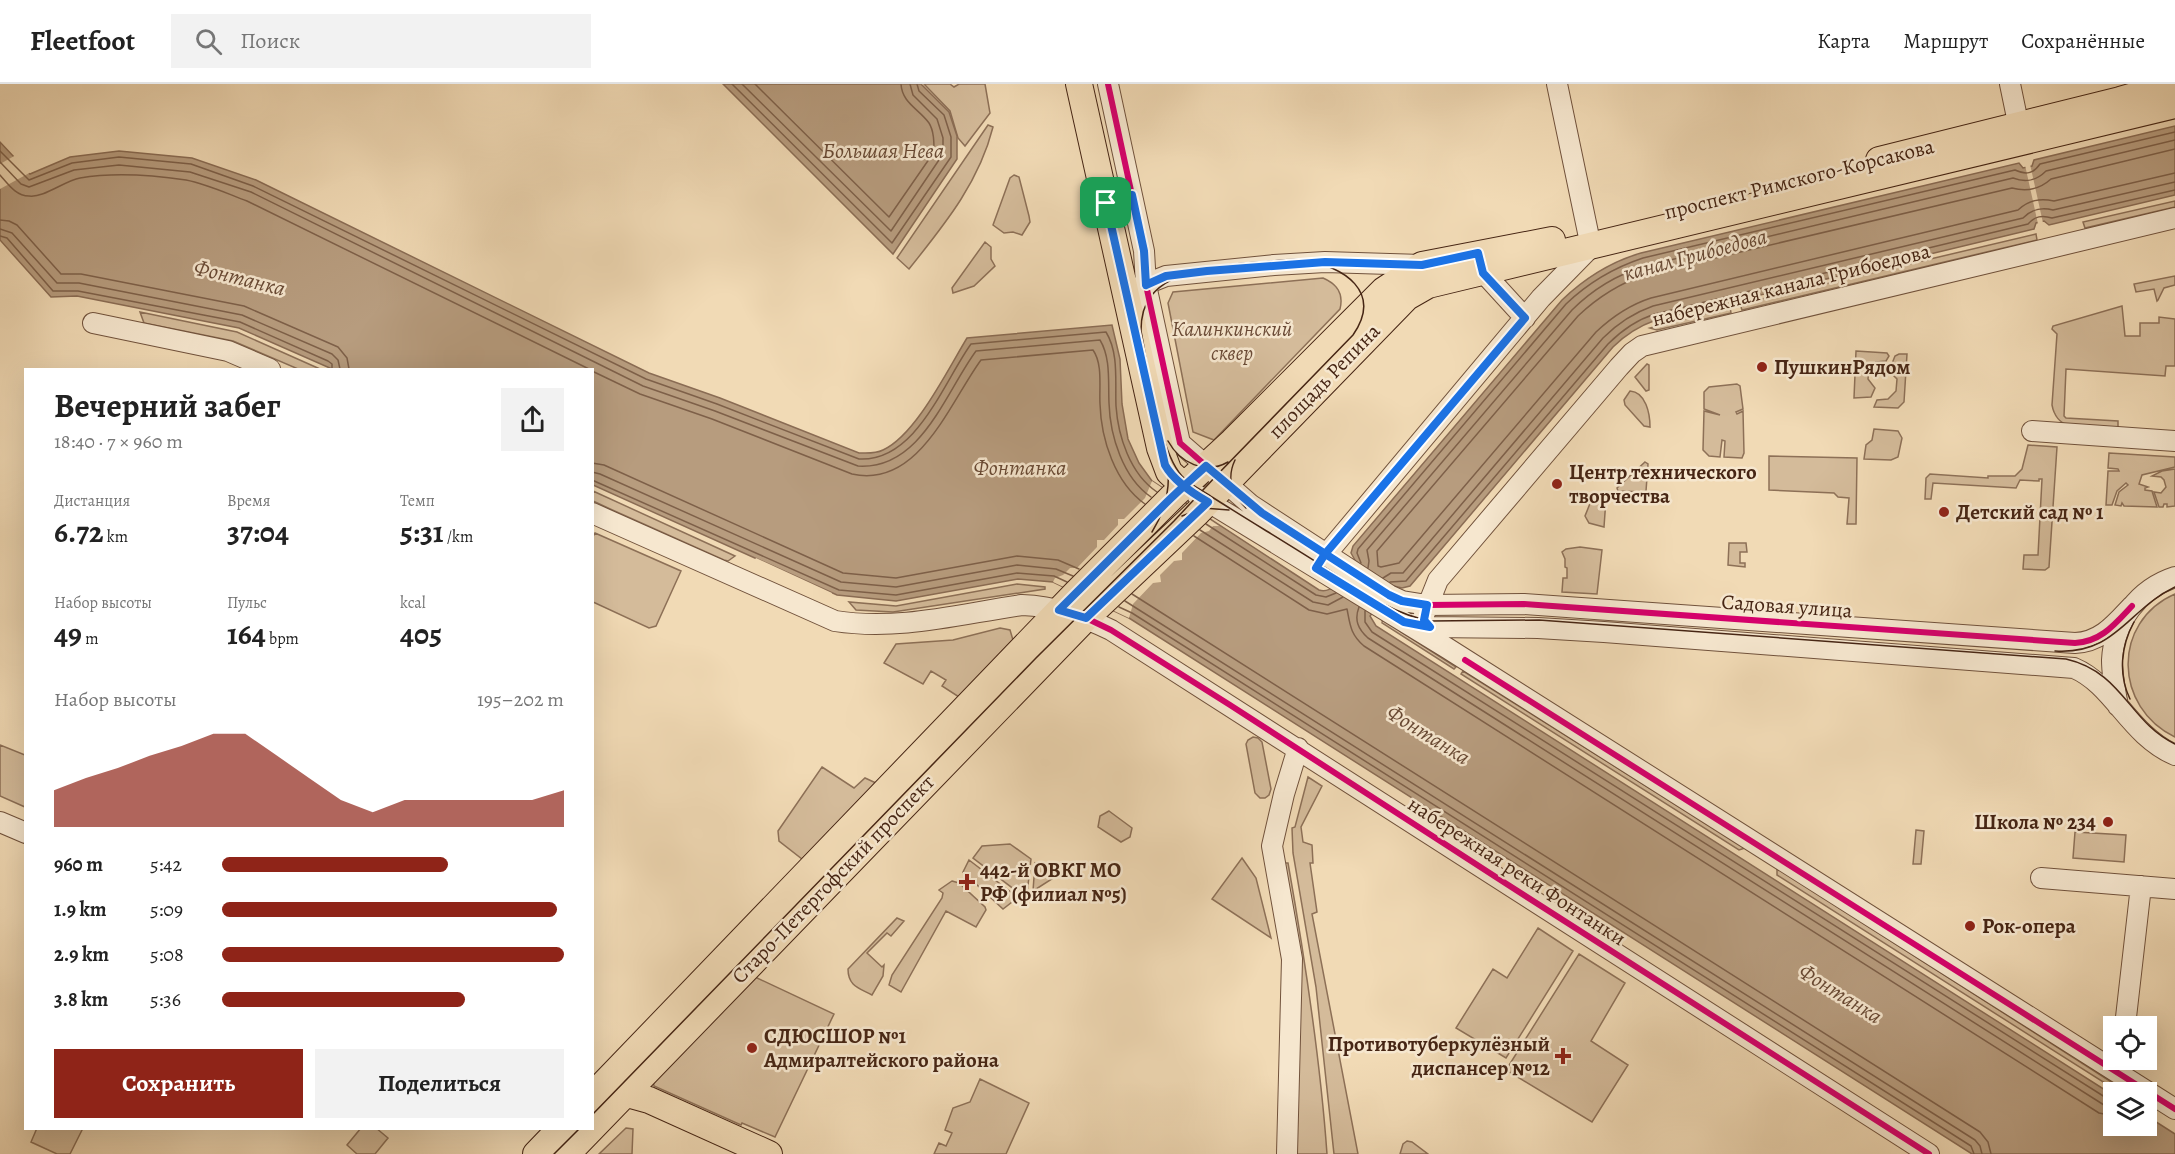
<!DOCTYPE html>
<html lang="ru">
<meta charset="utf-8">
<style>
body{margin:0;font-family:Alegreya,serif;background:#f2f2f2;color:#222;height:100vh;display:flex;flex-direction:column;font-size:22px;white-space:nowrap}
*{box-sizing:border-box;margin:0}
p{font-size:20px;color:#767676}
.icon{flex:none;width:33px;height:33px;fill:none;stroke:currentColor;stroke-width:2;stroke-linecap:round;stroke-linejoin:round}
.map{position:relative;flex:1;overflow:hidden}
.sheet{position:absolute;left:24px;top:284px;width:570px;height:762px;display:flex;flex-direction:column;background:#fff;border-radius:0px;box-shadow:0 6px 24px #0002}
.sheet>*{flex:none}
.controls{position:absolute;left:2103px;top:932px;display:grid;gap:12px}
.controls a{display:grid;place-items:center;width:54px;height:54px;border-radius:0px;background:#fff;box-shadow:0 6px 24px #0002;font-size:30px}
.pin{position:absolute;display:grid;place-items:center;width:51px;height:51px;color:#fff;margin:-26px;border-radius:12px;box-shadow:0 3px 9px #0006}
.round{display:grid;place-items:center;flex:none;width:63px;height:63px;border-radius:0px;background:#f2f2f2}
.headline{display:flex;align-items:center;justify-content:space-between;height:102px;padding:0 30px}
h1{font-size:33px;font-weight:600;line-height:45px}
.stats{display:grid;grid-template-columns:repeat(3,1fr);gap:9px;height:102px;padding:6px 30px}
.stats div{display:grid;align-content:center}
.stats b{font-size:30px;font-weight:600}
.stats small{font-size:16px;font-weight:400}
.stats p{font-size:16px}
.chart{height:168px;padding:12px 30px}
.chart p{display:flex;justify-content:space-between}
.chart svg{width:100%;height:108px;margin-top:6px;fill:#8f2418;opacity:.7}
.primary-button{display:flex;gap:12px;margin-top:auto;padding:12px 30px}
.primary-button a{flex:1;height:69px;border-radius:0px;background:#8f2418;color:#fff;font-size:24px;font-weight:600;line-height:69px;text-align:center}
.primary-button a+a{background:#f2f2f2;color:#222}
ul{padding:0 30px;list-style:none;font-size:20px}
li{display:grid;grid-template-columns:96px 72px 1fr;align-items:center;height:45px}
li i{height:15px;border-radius:8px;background:#8f2418}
header{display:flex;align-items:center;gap:36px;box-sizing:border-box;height:84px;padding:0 30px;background:#fff;border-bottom:2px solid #e0e0e0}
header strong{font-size:28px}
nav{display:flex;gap:33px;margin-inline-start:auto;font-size:21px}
.search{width:420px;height:54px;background:#f2f2f2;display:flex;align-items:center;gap:15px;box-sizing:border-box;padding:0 21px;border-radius:0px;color:#767676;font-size:22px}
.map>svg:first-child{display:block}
</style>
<header>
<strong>Fleetfoot</strong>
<div class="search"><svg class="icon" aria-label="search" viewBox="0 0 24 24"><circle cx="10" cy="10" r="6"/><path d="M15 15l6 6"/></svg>Поиск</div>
<nav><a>Карта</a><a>Маршрут</a><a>Сохранённые</a></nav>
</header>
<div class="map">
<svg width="2175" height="1070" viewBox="0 0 2175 1070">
<rect width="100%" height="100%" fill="#f1dab5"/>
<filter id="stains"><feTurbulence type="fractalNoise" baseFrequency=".00333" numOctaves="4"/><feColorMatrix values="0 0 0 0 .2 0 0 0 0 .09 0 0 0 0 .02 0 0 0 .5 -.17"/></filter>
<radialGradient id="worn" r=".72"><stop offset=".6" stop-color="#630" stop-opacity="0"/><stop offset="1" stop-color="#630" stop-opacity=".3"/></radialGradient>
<path fill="#d4bb9a" stroke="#8d7057" stroke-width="1.5" d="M924,0H950L954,3L959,0H985L990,29L965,62L958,54L950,27Z
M988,41L993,43C979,99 944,141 909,185L897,174Z
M1014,91L1019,93L1029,132L1030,138L1022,151L1013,148L1004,149L993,141L1010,94Z
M2175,117V123L2085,144L2083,138Z
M2036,150L2037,156L1742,226L1740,220Z
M985,158L991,163V175L995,182L974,202L953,209L952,204Z
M2175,192V201L2164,204L2158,216L2157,217L2154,205L2136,208L2134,200Z
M1323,194C1337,200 1344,209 1340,225L1214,356L1193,348L1168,219L1173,208Z
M2122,222L2125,252H2140V239H2159V233L2175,235V282H2166L2165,292L2066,285L2064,332L2066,334L2118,337V345L2069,342C2059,338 2054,332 2052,321L2057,250L2052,245L2053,242Z
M1730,223L1731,229L1657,246L1650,244Z
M140,228L237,248L320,285H298L233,257L144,239Z
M1856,267L1887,269L1889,272L1886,277L1876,278L1869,285L1868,295L1875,304L1871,313L1854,314Z
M1899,270H1907L1904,318L1898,324L1874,323L1877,316L1888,315L1896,307L1897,295L1889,287L1895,272Z
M1647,280L1649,281V306L1646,307L1635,293Z
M1737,300L1740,302L1743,325L1736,328L1737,330L1743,327L1744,369L1742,374L1724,373L1725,357L1722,356L1720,373L1709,372L1703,366L1704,327L1720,331L1704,325V308L1709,303Z
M1630,307C1646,308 1650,330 1650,343L1644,342L1625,321L1624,316Z
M1874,345L1898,347L1902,354L1898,373L1891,376L1864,375L1866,361L1872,356Z
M2028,361L2057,363L2049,483L2045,486L2023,485L2024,471H2038L2042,395H2039V397L2020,396L2016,404L1933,399L1931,415H1925L1926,394L1930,390L1988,394V392H2015L2022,385Z
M2109,369L2175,373V383L2142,391L2139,400L2148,403L2145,404V406L2152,407L2157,423L2124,422L2122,419L2121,422L2115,421L2119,408L2128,401L2126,399L2117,407L2112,421H2106L2108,387H2119L2118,385L2108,384Z
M1769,372L1857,374L1856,440H1847L1849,414L1838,413L1834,409L1769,406Z
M1645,378L1648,380L1646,407L1644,408L1618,407L1617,404Z
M2175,385V422L2167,423V420H2164L2163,423H2159L2154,408L2161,409L2166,403L2164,396L2161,393L2152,392L2162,387Z
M593,407L735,472L728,477L724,476L608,424L593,417Z
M1599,411L1606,415L1604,443L1589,439L1585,432L1591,417Z
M595,449L681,487L656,542L649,544L593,518L592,454Z
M1729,459H1746L1747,468H1740V479H1745V483L1728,481Z
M1580,463L1602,466L1597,510L1562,508L1563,494H1567V484L1565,483V475L1562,468L1566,465Z
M1017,500L1045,503V505L893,528L856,526L849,518L896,522Z
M2175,510V653C2114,624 2111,538 2175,510Z
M1383,533L1401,548L1456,583L1454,585L1382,539Z
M1000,544L1010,546L1013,556L959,613L942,602L946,596L931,587L923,600L884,579L896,560L953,556Z
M1463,587L1745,764L1739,766L1461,590Z
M1253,653L1258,654L1262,658L1271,705L1269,711L1265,714H1260L1255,709L1246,660L1248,656Z
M0,661L25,671V723L0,712Z
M822,683L854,704L865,694L876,699L802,775L779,757L778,747Z
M1308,693L1322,702L1301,743L1303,758L1312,761L1313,779H1310L1317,828L1312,830L1358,1070H1334L1316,903L1293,769L1292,744L1295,743Z
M1109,727L1132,744L1130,753L1121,758L1098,743L1100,732Z
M1916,746L1924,747L1921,780H1913Z
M2075,748L2126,751L2124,778L2073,774Z
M1010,760L1031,775L1027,810L1023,812L973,774L982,762Z
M1242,774L1256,794L1271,854L1212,815Z
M969,776L1020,815H1016L1003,825L963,788Z
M1035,779L1055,793L1033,807Z
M1282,779H1288C1305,875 1320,972 1327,1070H1297Z
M1777,784L2127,1008H2119L1777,791Z
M952,797L959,799L985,823L986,826L976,843L946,827L901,908L889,901L892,891L942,814L943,809L939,806Z
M897,834L904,837L891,852L887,849L867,869L882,883L884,881L883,892L872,911C859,904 848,902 848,885Z
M1538,844L1573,867L1506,974L1456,944L1493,885L1507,894Z
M1579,870L1625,899L1591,957L1628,981L1592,1038L1506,986Z
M755,893L834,930L775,1053L742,1039L741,1041L654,1002L653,997Z
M980,995L1029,1019L1006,1070H934L939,1059L946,1062L952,1049L945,1046L953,1024L970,1018Z
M37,1044H83L70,1070H57L31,1058Z
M361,1044H376L388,1054L375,1070H357L347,1061Z
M626,1044L633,1045L632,1070H599Z
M1407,1057L1412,1058L1428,1070H1400L1403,1060Z"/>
<path fill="#b79c7e" stroke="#8a6c54" stroke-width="1.5" d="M723,0H921L949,28L957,52V75L893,170Z
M2175,42V111L2049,141L2044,137L2036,139L2034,145L1656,236C1639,242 1626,250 1613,263L1410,502L1402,504L1394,502L1370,532L1376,542L2113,1011L2114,1041H2146L2147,1032L2175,1050V1070H1972L1129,534L1053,498L1018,495L896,517L837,511L593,401L592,285H332L239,244L77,212L51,213L0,156V58L30,90L70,73L119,67L192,74L256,96L649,289L720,314L859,369C868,369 875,370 883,366C916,351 948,285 967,254L1112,241L1120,275L1122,320L1128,355L1139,379L1152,397L1319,506C1335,511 1346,488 1356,478L1351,469L1353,462L1562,216C1585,194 1610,178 1641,169L2019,79L2023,84L2032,82L2034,76Z"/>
<path fill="#f1dab5" d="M16,71L33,87L0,105V80Z
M2030,80L2043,139L2038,140L2025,81Z
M1152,397L1219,442H1213L1209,447L1201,449L1182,469V476L1174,477L1160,491L1161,498L1153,499L1133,520L1129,534L1053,498L1055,494L1063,491L1070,484H1077L1097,463V456H1104L1118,441V435H1124L1145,414Z
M756,474L832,509L831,512L754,477Z"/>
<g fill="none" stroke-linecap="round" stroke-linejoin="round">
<path stroke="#7e6049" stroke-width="1.5" d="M732,0L892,159L951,73V53L944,31L919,7L917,0
M742,0L891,147L943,70V54L937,35L913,11L910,0
M755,0L889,133L934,68C934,58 934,47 929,39C919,25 902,19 901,0
M2175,65L2051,95C2040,105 2027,108 2012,104L1647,190C1620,199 1599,212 1578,232L1377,467L1378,482L1381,483L1399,479L1596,248C1613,232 1629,221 1651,214L2018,126C2029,116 2040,114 2054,117L2175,89
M0,67L29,96L72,79L119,73L191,80L253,102L646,295L717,320L859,375C916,378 943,299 971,260L1106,248C1119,269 1115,298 1116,322C1118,352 1130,390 1157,408
M0,78L21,100L29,103L74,86L119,81L190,88L251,108L643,302L715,327L858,382C921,386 945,309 976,267L1100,256C1111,274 1108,299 1109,319C1110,352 1123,394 1151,413
M0,91C8,100 16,112 29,112C44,114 64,97 80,94C115,88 152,91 186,96C207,100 228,110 247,117L589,285
M0,136L9,137L17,141L61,190H81L244,222L338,263L347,274L349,285
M0,145L12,149L57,199H79L242,231L332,270L338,276L340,285
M0,152L7,154L53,207H78L240,238L328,277L332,280V285
M592,287L640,310L712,335L852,390C919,405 950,318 981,276L1093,266C1103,280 1099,304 1100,320C1101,355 1115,399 1145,420
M592,379L604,381L843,489L896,494L1017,472L1058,476L1079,485
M592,388L600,390L841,498L896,503L1017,481L1056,485L1073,492
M592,396L839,506L896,511L1017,489L1054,492L1067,498
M1206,440L1316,511L1326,513L1336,509
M1200,446L1313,518L1328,521L1343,513
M1194,452L1309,526L1327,530L1347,525C1350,540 1350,550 1364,562L2099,1029L2114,1032
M1361,479L1357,469L1358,465L1566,220C1589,198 1613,184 1643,174L2015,86C2026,91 2033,90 2040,80L2175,48
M1368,484L1369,477L1367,466L1572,226C1593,205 1616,191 1645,182L2013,94C2026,99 2036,97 2046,87L2175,56
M1383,494L1391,489H1403L1603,254C1618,239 1633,229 1653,222L2023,134C2032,125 2041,123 2053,126L2175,98
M1390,498L1406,497L1608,260C1622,246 1636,236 1655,230L2028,140C2035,132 2042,131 2052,134L2175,106
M1132,510L1980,1048L1988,1058L1991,1070
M1125,517L1975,1056L1980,1062L1982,1070
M1119,523L1132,529L1971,1062L1974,1070
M1359,523C1354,536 1358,545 1368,554L2104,1021L2114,1023
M1365,527V538L1372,548L2108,1015L2114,1016"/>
<defs>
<path id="minor" d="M1108,0L1144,167L1146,201L1180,359L1251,421L1389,511L1402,517L1427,521L1524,520L2075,559C2101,558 2115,540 2132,522
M2010,0L2021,53
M1480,178L1483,188L1525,234
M1136,204L1166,192L1274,181L1325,178L1422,181L1423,183
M93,239L228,267L270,285
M2032,347L2175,357
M1197,411L1447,564L2175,1025
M592,429L835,537C899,547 959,530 1022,521C1055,522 1082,532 1111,546L1929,1070
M1318,480L1541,214L1591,163L1557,0
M1424,531L1438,496L1619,283L1632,269L1642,262L2175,134
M1413,540L1430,543L1538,544L1604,548L2074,584C2114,601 2129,651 2175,671
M2118,622C2115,607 2112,592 2112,576C2114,538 2138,505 2175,493
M0,738L26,749
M2041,794L2175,805
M2125,942L2141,802
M1287,1070L1292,875L1272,762L1284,710L1298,664"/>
<path id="major" d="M1079,0L1160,364L1169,388L1184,402
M1879,76L2120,16L2175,0
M613,1006L649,1016L769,1070
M592,1012L1076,509L1173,412L1233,357L1384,206L1422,181L1552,156
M536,1070L561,1044
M567,1070L1086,534L1198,428L1407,213L1428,201L2175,21"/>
</defs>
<use href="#minor" stroke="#71523c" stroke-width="22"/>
<use href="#major" stroke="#462514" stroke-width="28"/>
<use href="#minor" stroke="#f6e7cf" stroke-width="20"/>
<use href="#major" stroke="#f1dab5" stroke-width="26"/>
<path stroke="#462514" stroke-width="1.5" d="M1168,357C1180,379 1205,391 1228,378
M1235,376C1226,395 1232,410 1246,424
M1182,432L1203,424L1229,426
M1152,448C1167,424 1171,401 1167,373
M2055,567C2116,571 2128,525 2175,503
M2130,615C2118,590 2121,562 2134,538
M592,1031L1036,574L1174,437C1188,422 1203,406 1217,391L1353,251C1383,208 1344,182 1303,176C1290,174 1275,177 1262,178C1228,180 1174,183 1151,212C1143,222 1141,234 1141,247C1148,282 1159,368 1182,392C1190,401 1202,406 1212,413C1248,436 1285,458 1321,481C1356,503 1390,530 1431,537L1539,536L2066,575C2123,588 2129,638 2175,660
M554,1070L580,1044"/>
<defs>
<path id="cycleway" d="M1108,0L1144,167L1146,201L1180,359L1251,421L1389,511L1402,517L1427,521L1524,520L2075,559C2101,558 2115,540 2132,522
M1086,534L1111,546L1230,621L1502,797L1929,1070
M1465,576L2175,1025"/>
</defs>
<use href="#cycleway" stroke="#f6e7cf" stroke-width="10"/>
<use href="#cycleway" stroke="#d6006c" stroke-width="6"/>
</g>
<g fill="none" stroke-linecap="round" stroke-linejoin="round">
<defs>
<path id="route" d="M1106,119L1165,381C1174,397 1192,409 1208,418L1086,534L1059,526L1166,419C1179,406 1193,394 1206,382L1262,429L1389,511L1402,517L1427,521L1424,536L1430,543L1404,538L1316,484L1325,470L1525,234L1483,189L1478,169L1422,181L1325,178L1207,187L1166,192L1146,201L1144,167L1132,111C1126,122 1116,128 1106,119"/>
</defs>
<use href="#route" stroke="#fff" stroke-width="12"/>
<use href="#route" stroke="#1a73e8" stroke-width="8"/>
</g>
<g fill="#8f2418" stroke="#f6e7cf" stroke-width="2">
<circle cx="1762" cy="283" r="6"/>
<circle cx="1557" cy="400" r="6"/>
<circle cx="1944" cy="428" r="6"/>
<circle cx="2108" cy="738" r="6"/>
<path d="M964 789h6v6h6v6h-6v6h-6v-6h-6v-6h6z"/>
<circle cx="1970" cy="842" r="6"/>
<circle cx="752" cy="964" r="6"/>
<path d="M1560 963h6v6h6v6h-6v6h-6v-6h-6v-6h6z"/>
</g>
<g text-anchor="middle" stroke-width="5" stroke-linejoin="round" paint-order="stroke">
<g font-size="21" fill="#462514" stroke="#f6e7cf">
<text transform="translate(1799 95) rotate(-14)" y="7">проспект Римского-Корсакова</text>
<text transform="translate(1791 201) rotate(-14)" y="7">набережная канала Грибоедова</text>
<text transform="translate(1324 297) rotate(-46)" y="7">площадь Репина</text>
<text transform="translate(1787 522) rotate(4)" y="7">Садовая улица</text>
<text transform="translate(1517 787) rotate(33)" y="7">набережная реки Фонтанки</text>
<text transform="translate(833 795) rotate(-46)" y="7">Старо-Петергофский проспект</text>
</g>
<g font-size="21" font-style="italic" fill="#6a4a36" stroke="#f6e7cf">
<text x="1232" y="252">Калинкинский<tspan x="1232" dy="24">сквер</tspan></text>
</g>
<g font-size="21" font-weight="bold" fill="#462514" stroke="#f6e7cf" text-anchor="start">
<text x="1774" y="290">ПушкинРядом</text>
<text x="1569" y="395">Центр технического<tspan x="1569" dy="24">творчества</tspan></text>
<text x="1956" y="435">Детский сад № 1</text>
<text x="2096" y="745" text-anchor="end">Школа № 234</text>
<text x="980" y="793">442-й ОВКГ МО<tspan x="980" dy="24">РФ (филиал №5)</tspan></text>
<text x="1982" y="849">Рок-опера</text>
<text x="764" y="959">СДЮСШОР №1<tspan x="764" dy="24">Адмиралтейского района</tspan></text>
<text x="1550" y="967" text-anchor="end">Противотуберкулёзный<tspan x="1550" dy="24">диспансер №12</tspan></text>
</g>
<g font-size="22" font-style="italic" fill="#684934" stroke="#f6e7cf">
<text x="883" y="74">Большая Нева</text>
<text transform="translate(1695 170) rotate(-15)" y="8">канал Грибоедова</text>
<text transform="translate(240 193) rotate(14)" y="8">Фонтанка</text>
<text x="1020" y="391">Фонтанка</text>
<text transform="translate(1429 650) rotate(32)" y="8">Фонтанка</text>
<text transform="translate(1841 909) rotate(32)" y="8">Фонтанка</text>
</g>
</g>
<rect width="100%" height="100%" filter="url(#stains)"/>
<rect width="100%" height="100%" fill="url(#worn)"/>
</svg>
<div class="controls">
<a><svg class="icon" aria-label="locate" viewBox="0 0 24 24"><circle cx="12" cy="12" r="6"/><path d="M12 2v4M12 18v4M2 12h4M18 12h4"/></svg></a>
<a><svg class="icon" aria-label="layers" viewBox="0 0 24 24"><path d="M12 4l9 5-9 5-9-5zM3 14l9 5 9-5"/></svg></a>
</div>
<div class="pin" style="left:1106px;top:119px;background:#1e9e55"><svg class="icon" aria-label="arrive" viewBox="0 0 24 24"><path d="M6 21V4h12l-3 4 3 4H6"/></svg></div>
<section class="sheet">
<div class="headline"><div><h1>Вечерний забег</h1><p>18:40 · 7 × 960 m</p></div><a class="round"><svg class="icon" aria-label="share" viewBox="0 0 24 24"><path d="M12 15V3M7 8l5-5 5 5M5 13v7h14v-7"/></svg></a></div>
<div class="stats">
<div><p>Дистанция</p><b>6.72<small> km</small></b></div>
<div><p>Время</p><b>37:04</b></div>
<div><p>Темп</p><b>5:31<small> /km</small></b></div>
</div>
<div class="stats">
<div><p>Набор высоты</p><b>49<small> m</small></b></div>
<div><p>Пульс</p><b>164<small> bpm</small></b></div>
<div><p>kcal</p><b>405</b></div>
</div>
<div class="chart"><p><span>Набор высоты</span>195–202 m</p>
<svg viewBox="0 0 160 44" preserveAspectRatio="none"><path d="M0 44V29L10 24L20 20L30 15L40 11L50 6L60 6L70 15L80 24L90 33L100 38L110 33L120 33L130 33L140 33L150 33L160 29V44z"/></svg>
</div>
<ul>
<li><b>960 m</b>5:42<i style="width:66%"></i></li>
<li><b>1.9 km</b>5:09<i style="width:98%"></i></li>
<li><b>2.9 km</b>5:08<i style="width:100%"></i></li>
<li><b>3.8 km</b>5:36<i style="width:71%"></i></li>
</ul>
<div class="primary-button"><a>Сохранить</a><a>Поделиться</a></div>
</section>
</div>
